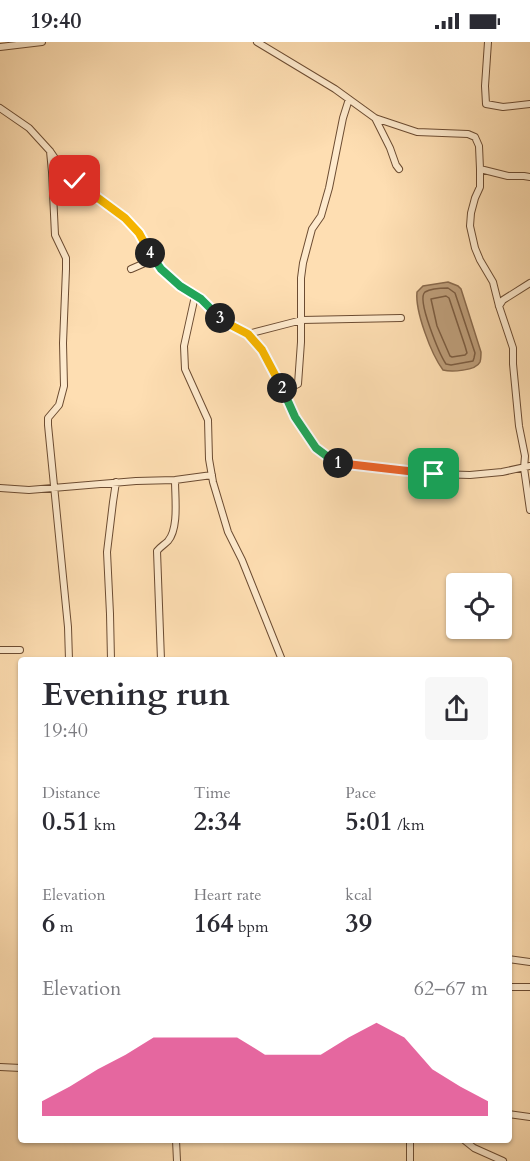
<!DOCTYPE html>
<meta charset="utf-8">
<style>
body{margin:0;font-family:Cardo,serif;background:#f7f7f7;color:#2b2b33;height:100vh;display:flex;flex-direction:column;font-size:22px;white-space:nowrap}
*{box-sizing:border-box;margin:0}
p{font-size:20px;color:#7c7c81}
.icon{flex:none;width:33px;height:33px;fill:none;stroke:currentColor;stroke-width:2;stroke-linecap:round;stroke-linejoin:round}
.map{position:relative;flex:1;overflow:hidden}
.panel{position:absolute;left:18px;top:615px;width:494px;height:486px;display:flex;flex-direction:column;background:#fff;border-radius:6px;box-shadow:0 2px 4px #0004}
.panel>*{flex:none}
.fabs{position:absolute;left:446px;top:531px;display:grid;gap:12px}
.fabs a{display:grid;place-items:center;width:66px;height:66px;border-radius:6px;background:#fff;box-shadow:0 2px 4px #0004;font-size:30px}
.pin{position:absolute;display:grid;place-items:center;width:51px;height:51px;color:#fff;margin:-26px;border-radius:12px;box-shadow:0 3px 9px #0006}
.km{position:absolute;width:30px;height:30px;margin:-15px;border-radius:50%;background:#222;color:#fff;font-size:16px;line-height:30px;text-align:center}
.round{display:grid;place-items:center;flex:none;width:63px;height:63px;border-radius:6px;background:#f7f7f7}
.head{display:flex;align-items:center;justify-content:space-between;height:102px;padding:0 24px}
h1{font-size:33px;font-weight:700;line-height:45px}
.stats{display:grid;grid-template-columns:repeat(3,1fr);gap:9px;height:102px;padding:6px 24px}
.stats div{display:grid;align-content:center}
.stats b{font-size:26px;font-weight:700}
.stats small{font-size:16px;font-weight:400}
.stats p{font-size:16px}
.chart{height:168px;padding:12px 24px}
.chart p{display:flex;justify-content:space-between}
.chart svg{width:100%;height:108px;margin-top:6px;fill:#db2777;opacity:.7}
.status{display:flex;justify-content:space-between;align-items:center;height:42px;padding:0 30px;background:#fff;direction:ltr}
.status svg{height:16px;fill:currentColor}
.map>svg:first-child{display:block}
</style>
<div class="status"><b>19:40</b><svg viewBox="0 0 49 12"><path d="M0 12V9h3v3zM5 12V6h3v6zM10 12V3h3v9zM15 12V0h3v12zM26 1h20v11H26zM47 4h2v5h-2z"/></svg></div>
<div class="map">
<svg width="530" height="1119" viewBox="0 0 530 1119">
<rect width="100%" height="100%" fill="#fedeb2"/>
<filter id="stains"><feTurbulence type="fractalNoise" baseFrequency=".00333" numOctaves="4"/><feColorMatrix values="0 0 0 0 .2 0 0 0 0 .09 0 0 0 0 .02 0 0 0 .5 -.17"/></filter>
<radialGradient id="worn" r=".72"><stop offset=".6" stop-color="#630" stop-opacity="0"/><stop offset="1" stop-color="#630" stop-opacity=".3"/></radialGradient>
<path fill="#bc9c78" stroke="#89694b" stroke-width="1.5" d="M448,240L458,244L461,247L481,310C481,313 481,317 480,320C476,329 451,330 443,328C431,312 415,269 417,250L423,244Z"/>
<g fill="none" stroke-linecap="round" stroke-linejoin="round">
<path stroke="#7c5c40" stroke-width="1.5" d="M448,246L455,251L475,311L474,316L473,319L451,323L446,322C440,313 416,257 425,250C430,247 442,246 448,246Z
M446,254L449,256L465,304L467,311L465,313L452,315L450,314L437,284L431,257Z"/>
<defs>
<path id="street" d="M257,0L335,47L375,76L417,90L468,92L475,95L479,104L480,127L508,134H524L530,135
M488,0L485,44L486,62L503,65L530,62
M0,5L42,0
M0,66L29,86L50,109L63,128L75,139L125,176L139,191L161,227L180,244L201,257L223,279L248,292L262,308L276,333L295,375L316,406L336,421L434,432L470,433L502,430L530,424
M375,76L390,106L396,123L399,127
M50,109L52,130L55,193L66,216V227L63,301L64,344L59,363L48,376V383L68,585L69,618
M480,127V145L475,156L471,171L470,184L475,206L480,218L493,240L499,264L513,306V322L519,384L525,414L524,426L530,468
M131,227L154,217
M195,254L184,304L185,327L208,378L209,417L213,440L228,490L242,518L282,618
M499,264L503,258L530,241
M248,292L302,278L401,276
M282,348L290,346L298,342L301,300V236L303,221L312,187L321,174L329,146L343,76L349,57
M0,446L29,448L136,439L175,438L212,433
M0,608H20
M111,618L110,572L107,510L113,460L116,440
M161,618L157,509C160,505 164,503 168,499C179,486 175,456 175,438
M508,917L530,920
M508,945H530
M0,1025L21,1026
M508,1072L530,1075
M176,1098L177,1119
M410,1098V1119
M464,1098L474,1106L503,1119"/>
</defs>
<use href="#street" stroke="#6c4c32" stroke-width="8"/>
<use href="#street" stroke="#feeacd" stroke-width="6"/>
</g>
<g fill="none" stroke-linecap="round" stroke-linejoin="round">
<defs>
<path id="split-1" d="M338,421L434,432"/>
<path id="split-2" d="M282,346L295,375L316,406L336,421H338"/>
<path id="split-3" d="M220,276L223,279L248,292L262,308L282,346"/>
<path id="split-4" d="M150,211L161,227L180,244L201,257L220,276"/>
<path id="split-5" d="M75,139L125,176L139,191L150,211"/>
</defs>
<use href="#split-1" stroke="#fff" stroke-width="12"/>
<use href="#split-2" stroke="#fff" stroke-width="12"/>
<use href="#split-3" stroke="#fff" stroke-width="12"/>
<use href="#split-4" stroke="#fff" stroke-width="12"/>
<use href="#split-5" stroke="#fff" stroke-width="12"/>
<use href="#split-1" stroke="#f0652b" stroke-width="8"/>
<use href="#split-2" stroke="#22a559" stroke-width="8"/>
<use href="#split-3" stroke="#f5b400" stroke-width="8"/>
<use href="#split-4" stroke="#22a559" stroke-width="8"/>
<use href="#split-5" stroke="#f5b400" stroke-width="8"/>
</g>
<rect width="100%" height="100%" filter="url(#stains)"/>
<rect width="100%" height="100%" fill="url(#worn)"/>
</svg>
<div class="fabs">
<a><svg class="icon" aria-label="locate" viewBox="0 0 24 24"><circle cx="12" cy="12" r="6"/><path d="M12 2v4M12 18v4M2 12h4M18 12h4"/></svg></a>
</div>
<div class="pin" style="left:434px;top:432px;background:#1e9e55"><svg class="icon" aria-label="arrive" viewBox="0 0 24 24"><path d="M6 21V4h12l-3 4 3 4H6"/></svg></div>
<div class="pin" style="left:75px;top:139px;background:#d93025"><svg class="icon" aria-label="check" viewBox="0 0 24 24"><path d="M5 12l5 5 9-10"/></svg></div>
<b class="km" style="left:338px;top:421px">1</b>
<b class="km" style="left:282px;top:346px">2</b>
<b class="km" style="left:220px;top:276px">3</b>
<b class="km" style="left:150px;top:211px">4</b>
<section class="panel">
<div class="head"><div><h1>Evening run</h1><p>19:40</p></div><a class="round"><svg class="icon" aria-label="share" viewBox="0 0 24 24"><path d="M12 15V3M7 8l5-5 5 5M5 13v7h14v-7"/></svg></a></div>
<div class="stats">
<div><p>Distance</p><b>0.51<small> km</small></b></div>
<div><p>Time</p><b>2:34</b></div>
<div><p>Pace</p><b>5:01<small> /km</small></b></div>
</div>
<div class="stats">
<div><p>Elevation</p><b>6<small> m</small></b></div>
<div><p>Heart rate</p><b>164<small> bpm</small></b></div>
<div><p>kcal</p><b>39</b></div>
</div>
<div class="chart"><p><span>Elevation</span>62–67 m</p>
<svg viewBox="0 0 160 44" preserveAspectRatio="none"><path d="M0 44V38L10 32L20 25L30 19L40 12L50 12L60 12L70 12L80 19L90 19L100 19L110 12L120 6L130 12L140 25L150 32L160 38V44z"/></svg>
</div>
</section>
</div>
